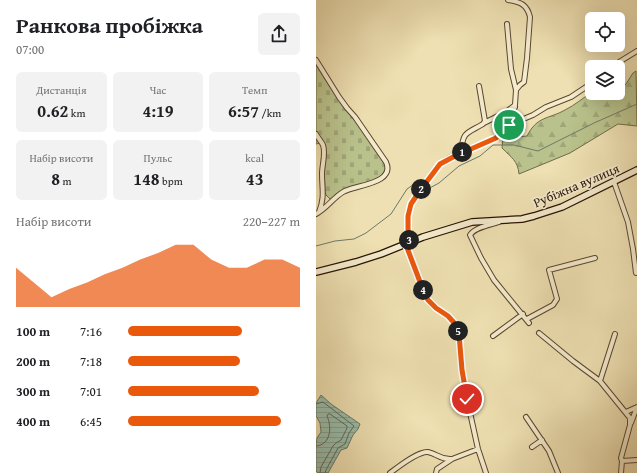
<!DOCTYPE html>
<html lang="uk">
<meta charset="utf-8">
<style>
body{margin:0;font-family:"Gentium Book Plus",serif;background:#f2f2f2;color:#202124;height:100vh;display:flex;flex-direction:column;font-size:15px;white-space:nowrap}
*{box-sizing:border-box;margin:0}
p{font-size:13px;color:#757577}
.icon{flex:none;width:22px;height:22px;fill:none;stroke:currentColor;stroke-width:2;stroke-linecap:round;stroke-linejoin:round}
.map{position:relative;flex:1;overflow:hidden}
.panel{display:flex;flex-direction:column;background:#fff;width:316px}
.panel>*{flex:none}
.controls{position:absolute;left:269px;top:12px;display:grid;gap:8px}
.controls a{display:grid;place-items:center;width:40px;height:40px;border-radius:6px;background:#fff;box-shadow:0 4px 16px #0002;font-size:20px}
.pin{position:absolute;display:grid;place-items:center;width:34px;height:34px;color:#fff;margin:-17px;border:2px solid #fff;border-radius:50%;box-shadow:0 1px 4px #0007}
.km{position:absolute;width:20px;height:20px;margin:-10px;border-radius:50%;background:#222;color:#fff;font-size:11px;line-height:20px;text-align:center}
.round{display:grid;place-items:center;flex:none;width:42px;height:42px;border-radius:6px;background:#f2f2f2}
.head{display:flex;align-items:center;justify-content:space-between;height:68px;padding:0 16px}
h1{font-size:22px;font-weight:700;line-height:30px}
.metrics{display:grid;grid-template-columns:repeat(3,1fr);gap:6px;height:68px;padding:4px 16px}
.metrics div{display:grid;align-content:center;border-radius:6px;background:#f2f2f2;text-align:center}
.metrics b{font-size:17px;font-weight:700}
.metrics small{font-size:11px;font-weight:400}
.metrics p{font-size:11px}
.chart{height:112px;padding:8px 16px}
.chart p{display:flex;justify-content:space-between}
.chart svg{width:100%;height:72px;margin-top:4px;fill:#ea580c;opacity:.7}
ul{padding:0 16px;list-style:none;font-size:13px}
li{display:grid;grid-template-columns:64px 48px 1fr;align-items:center;height:30px}
li i{height:10px;border-radius:5px;background:#ea580c}
main{display:flex;flex:1;min-height:0}
.map>svg:first-child{display:block}
</style>
<main>
<section class="panel">
<div class="head"><div><h1>Ранкова пробіжка</h1><p>07:00</p></div><a class="round"><svg class="icon" aria-label="share" viewBox="0 0 24 24"><path d="M12 15V3M7 8l5-5 5 5M5 13v7h14v-7"/></svg></a></div>
<div class="metrics">
<div><p>Дистанція</p><b>0.62<small> km</small></b></div>
<div><p>Час</p><b>4:19</b></div>
<div><p>Темп</p><b>6:57<small> /km</small></b></div>
</div>
<div class="metrics">
<div><p>Набір висоти</p><b>8<small> m</small></b></div>
<div><p>Пульс</p><b>148<small> bpm</small></b></div>
<div><p>kcal</p><b>43</b></div>
</div>
<div class="chart"><p><span>Набір висоти</span>220–227 m</p>
<svg viewBox="0 0 160 44" preserveAspectRatio="none"><path d="M0 44V20L10 29L20 38L30 33L40 29L50 24L60 20L70 15L80 11L90 6L100 6L110 15L120 20L130 20L140 15L150 15L160 20V44z"/></svg>
</div>
<ul>
<li><b>100 m</b>7:16<i style="width:66%"></i></li>
<li><b>200 m</b>7:18<i style="width:65%"></i></li>
<li><b>300 m</b>7:01<i style="width:76%"></i></li>
<li><b>400 m</b>6:45<i style="width:89%"></i></li>
</ul>
</section>
<div class="map">
<svg width="321" height="473" viewBox="0 0 321 473">
<defs>
<pattern id="forest-firs" width="22" height="20" patternUnits="userSpaceOnUse"><rect width="22" height="20" fill="#b9c28c"/><path d="M5 1l3.5 6h-7zM16 11l3.5 6h-7z" fill="#9fa677"/></pattern>
<pattern id="cemetery-stones" width="16" height="16" patternUnits="userSpaceOnUse"><rect width="16" height="16" fill="#b9c28c"/><path d="M2 7V4a2 2 0 0 1 4 0v3zM10 15v-3a2 2 0 0 1 4 0v3z" fill="#9fa677"/></pattern>
<pattern id="water-rules" width="6" height="5" patternUnits="userSpaceOnUse"><rect width="6" height="5" fill="#99bdab"/><path d="M0 2.5h6" fill="none" stroke="#84a192"/></pattern>
</defs>
<rect width="100%" height="100%" fill="#eee0b2"/>
<filter id="stains"><feTurbulence type="fractalNoise" baseFrequency=".005" numOctaves="4"/><feColorMatrix values="0 0 0 0 .2 0 0 0 0 .09 0 0 0 0 .02 0 0 0 .5 -.17"/></filter>
<radialGradient id="worn" r=".72"><stop offset=".6" stop-color="#630" stop-opacity="0"/><stop offset="1" stop-color="#630" stop-opacity=".3"/></radialGradient>
<path fill="url(#forest-firs)" stroke="#706a48" d="M320,71L321,126L302,124L254,153L203,174C202,161 195,157 186,148L187,136L201,137L211,136C221,116 233,119 249,110C259,105 267,98 276,92V93H302V92L310,84L317,73Z"/>
<path fill="url(#cemetery-stones)" stroke="#706a48" d="M0,62L67,159L70,169L66,175L62,178L14,199L10,195L9,192L8,167L9,149L4,143L0,144Z"/>
<path fill="url(#water-rules)" stroke="#6b7968" d="M5,395L15,404L44,424L42,429L37,435L31,448L25,450L12,473H2L0,471V445L1,438L5,432L4,423L0,416V403Z"/>
<g fill="none" stroke-linecap="round" stroke-linejoin="round">
<path stroke="#606857" stroke-width="1" d="M0,404L7,402L38,426L33,433L29,444L22,448L10,470L9,473
M0,446C15,445 16,427 11,416L12,414H14L31,426V428L25,440L20,443L17,446L5,467L4,473"/>
<path stroke="#6b7968" stroke-width="1" d="M107,188L110,190L123,183L143,166L164,156L177,145H198L222,151L278,123L321,104
M0,246L19,241L38,239L50,233L75,214L91,189L97,185L104,187"/>
<defs>
<path id="street" d="M192,0C204,2 211,4 214,17L211,58L208,82L204,85L200,90
M0,60L23,97L31,108L39,117L70,162C80,184 38,185 27,192C17,198 11,208 0,214
M295,67L321,51
M168,123L190,112L199,105L200,90L195,69L191,24
M186,130L188,123L195,116L199,107
M0,134C2,138 5,141 7,145C10,154 6,165 6,174C6,189 9,197 3,212
M145,152L180,138L188,129L193,125L217,115L230,107L255,97L276,83
M298,182L312,222L317,249L320,273
M183,222C174,225 159,227 154,235L165,258L178,280L213,323
M94,243C91,232 90,220 93,209C96,200 116,172 123,165C129,159 138,156 145,152C147,131 150,134 167,124L169,121L163,86
M90,245L109,295L115,304L132,316L141,326L143,334L146,370L151,399L162,449L170,473
M211,319L237,305L241,299L233,270L279,258
M223,333L257,361L284,381L314,418V425L305,458L306,461L305,473
M177,336L207,314
M284,381L299,334
M310,412L321,407
M210,417L233,451L242,473
M315,423L321,407
M216,447L226,440
M306,461L321,460
M74,473C82,467 102,451 112,452C122,454 124,460 136,459
M120,473L121,469L136,459L162,449"/>
<path id="secondary" d="M0,272L40,262L65,254L107,237L156,222L206,219L218,216L246,207L321,170"/>
</defs>
<use href="#street" stroke="#59462f" stroke-width="6"/>
<use href="#secondary" stroke="#271203" stroke-width="8"/>
<use href="#street" stroke="#f4ebcd" stroke-width="4"/>
<use href="#secondary" stroke="#f4ebcd" stroke-width="5.5"/>
</g>
<g fill="none" stroke-linecap="round" stroke-linejoin="round">
<defs>
<path id="route" d="M151,399L146,370L143,334L141,326L132,316L120,308L112,300L109,295L90,245L94,243L92,229V216L95,204L103,192L124,164L139,156L180,138L188,129L193,125"/>
</defs>
<use href="#route" stroke="#fff" stroke-width="8"/>
<use href="#route" stroke="#ea580c" stroke-width="5"/>
</g>
<g text-anchor="middle" stroke-width="3.5" stroke-linejoin="round" paint-order="stroke">
<g font-size="13" fill="#271203" stroke="#f4ebcd">
<text transform="translate(260 185) rotate(-23)" y="5">Рубіжна вулиця</text>
</g>
</g>
<rect width="100%" height="100%" filter="url(#stains)"/>
<rect width="100%" height="100%" fill="url(#worn)"/>
</svg>
<div class="controls">
<a><svg class="icon" aria-label="locate" viewBox="0 0 24 24"><circle cx="12" cy="12" r="6"/><path d="M12 2v4M12 18v4M2 12h4M18 12h4"/></svg></a>
<a><svg class="icon" aria-label="layers" viewBox="0 0 24 24"><path d="M12 4l9 5-9 5-9-5zM3 14l9 5 9-5"/></svg></a>
</div>
<div class="pin" style="left:193px;top:125px;background:#1e9e55"><svg class="icon" aria-label="arrive" viewBox="0 0 24 24"><path d="M6 21V4h12l-3 4 3 4H6"/></svg></div>
<div class="pin" style="left:151px;top:399px;background:#d93025"><svg class="icon" aria-label="check" viewBox="0 0 24 24"><path d="M5 12l5 5 9-10"/></svg></div>
<b class="km" style="left:146px;top:152px">1</b>
<b class="km" style="left:105px;top:189px">2</b>
<b class="km" style="left:93px;top:240px">3</b>
<b class="km" style="left:107px;top:290px">4</b>
<b class="km" style="left:142px;top:331px">5</b>
</div>
</main>
